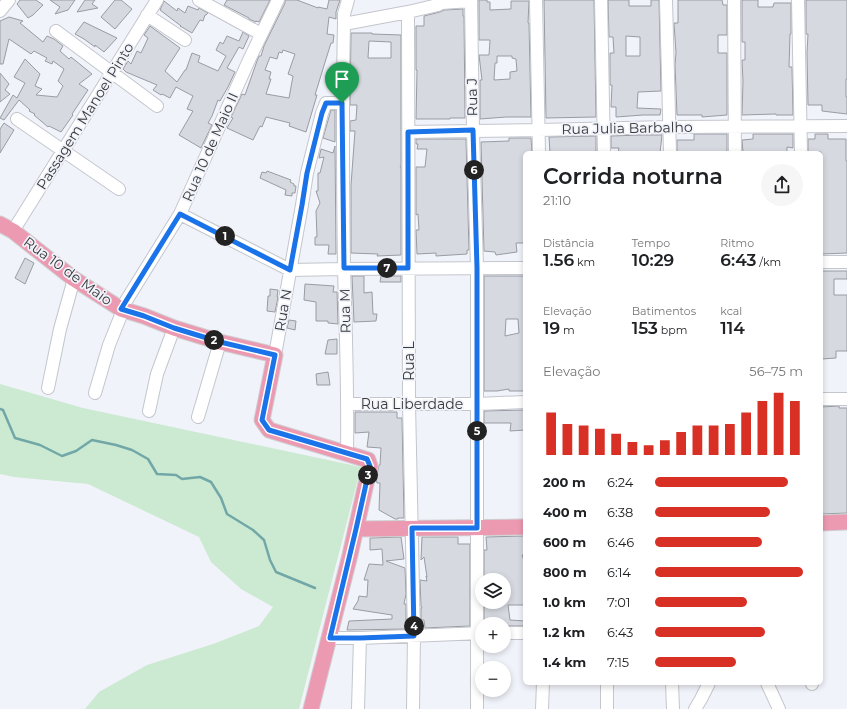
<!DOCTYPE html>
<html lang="pt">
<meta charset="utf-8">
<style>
body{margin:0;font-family:Montserrat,sans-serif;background:#f6f6f6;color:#202124;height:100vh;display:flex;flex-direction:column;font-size:15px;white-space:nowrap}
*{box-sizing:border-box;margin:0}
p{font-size:13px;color:#757577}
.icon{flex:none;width:22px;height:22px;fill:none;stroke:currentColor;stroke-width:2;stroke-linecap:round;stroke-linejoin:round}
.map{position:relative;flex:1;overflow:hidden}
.drawer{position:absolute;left:523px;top:151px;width:300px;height:534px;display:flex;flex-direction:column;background:#fff;border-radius:6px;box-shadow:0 2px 6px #0003}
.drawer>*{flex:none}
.tools{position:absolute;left:475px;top:573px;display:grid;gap:8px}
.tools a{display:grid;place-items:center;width:36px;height:36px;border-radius:50%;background:#fff;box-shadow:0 2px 6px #0003;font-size:20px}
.pin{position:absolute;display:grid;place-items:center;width:34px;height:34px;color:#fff;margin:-41px -17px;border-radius:50% 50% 50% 0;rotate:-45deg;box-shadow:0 0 4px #0007}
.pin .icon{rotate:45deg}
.km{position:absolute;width:20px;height:20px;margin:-10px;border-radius:50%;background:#222;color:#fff;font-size:11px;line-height:20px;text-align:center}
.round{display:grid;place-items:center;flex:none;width:42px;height:42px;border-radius:21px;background:#f6f6f6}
.headline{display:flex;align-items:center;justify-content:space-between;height:68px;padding:0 20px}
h1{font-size:22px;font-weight:600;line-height:30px}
.stats{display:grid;grid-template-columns:repeat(3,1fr);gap:6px;height:68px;padding:4px 20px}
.stats div{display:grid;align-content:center}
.stats b{font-size:17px;font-weight:600}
.stats small{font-size:11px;font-weight:400}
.stats p{font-size:11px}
.chart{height:112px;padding:8px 20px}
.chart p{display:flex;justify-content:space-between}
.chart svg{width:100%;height:72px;margin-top:4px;stroke:#d93025;stroke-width:6}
ul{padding:0 20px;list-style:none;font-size:13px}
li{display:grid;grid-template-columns:64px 48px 1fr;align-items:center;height:30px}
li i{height:10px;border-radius:5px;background:#d93025}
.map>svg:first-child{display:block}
</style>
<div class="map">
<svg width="847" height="709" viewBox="0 0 847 709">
<rect width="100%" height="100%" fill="#f1f3fa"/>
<path fill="#cbead1" d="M0,384L83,408L361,467L299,709H85L99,692L147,665L213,644L259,626L273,607L241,589L211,562L199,537L88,484L14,477L0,474Z"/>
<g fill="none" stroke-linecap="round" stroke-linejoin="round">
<path stroke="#72a7a8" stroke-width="2.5" d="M0,409L3,410L15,438L40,445L62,456L76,451L92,440L116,445L132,450L148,459L157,474L176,475L182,479L200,477L211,482L221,498L227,514L253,530L264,540L270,560L276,572L315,588"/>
</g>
<path fill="#d6d9e0" stroke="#999ca2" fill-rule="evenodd" d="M20,0H36L43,5L33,15L28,18L17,4Z
M50,0H75L68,10L55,14L60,7Z
M85,0H95L92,4L98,8L77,12Z
M115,0H121L132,9L115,29L101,17Z
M227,0H270L259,22L256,21V22L249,19V18L224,5Z
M285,0H297L318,8V7L327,9L329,0H340L336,12V19L329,17L327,34L334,35L333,43H331L326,59L315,95H317L306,132L289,126L290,123L266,117L262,127L260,126L253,140L227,128L233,118L231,117L242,94L245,95L257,61L259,56H261L264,46L285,3ZM283,50L295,54L288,74L293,76L289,98L266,94L271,79H269L271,72L265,70L270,57L277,59L279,52L282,53Z
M479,0H487V2H490V10L511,9V1H529L528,23H529L531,117H506L480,119V80H482L479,55H489L490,40H479ZM497,56H512V58L516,59L517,71L510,72V79L494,80L495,63H497Z
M544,0H594L596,117L546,118Z
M608,0H629V6H651V0H659L661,91L638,92L637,108L661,109L660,115H643L616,117V107H611L612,85H610V53H614L613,37H609ZM626,36L640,37V56H626Z
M678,0H722L723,5H727V35H718V53H727V115L702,117V115H677L675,65L676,53L674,23H678Z
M742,0H758V7H773L774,3H791V34H790L789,67H792L793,115H776V114L742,115L743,81L742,60H745V42H742Z
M806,0H847V79H846V97H847V114L822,111V105H808L807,53L808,34H806Z
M164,1L177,11L178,8L185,13L188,6L198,10L199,8L208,13L206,15H205L203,21L200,20L192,33L180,26H181L160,10Z
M463,9V16H464L465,118H450V119H416L417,70H416V26H424V16L440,12L444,10Z
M9,17L23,21L20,23L43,42L47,36L54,39L63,46L60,51L69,59L71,57L92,74L79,84L88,90L72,114L73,115L61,132L49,126L48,127L34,115L35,114L29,111L30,110L19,100L4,120L0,118L13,95L17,98L25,83L14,77L25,59L40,74L35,86L42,89L36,95L57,97L63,86L58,81L64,69L53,61L52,64L45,61L47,58L34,51L31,54L9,39L3,64H0V21Z
M84,22L117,38L104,52L95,45V47L84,39L75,34Z
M150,26L180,48L165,71L177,82L185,70H186L192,53L200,56L198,62L218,71L226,56L216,50L220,42L223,44L227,36L239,41L243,32L249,36L243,49L239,47L227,68L235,72L228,87L220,101L218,100L212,116L208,123L212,125L201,148L179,135L193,111L187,109L193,96L176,87L170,98L162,94L161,95L153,90L157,85L126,72L123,69L128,61L131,64L137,51L141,53L148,38L144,35Z
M351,33H372V34L401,35V165L400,167H401V255L377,256L378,254L351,253V185L355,131H350V121L356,120L357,105H350ZM369,41L391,42V58H368Z
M0,73L9,84L5,90L10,94L0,102Z
M331,110H335V142L323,138Z
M4,123L14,130L0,153V129Z
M694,134H727V153H677V140H694Z
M753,134H793V148L787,147V153L743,152L742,140L753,139Z
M815,134H828V139H846V161H847V253L821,254V152H808V139H815Z
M642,135H662L660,153H618L619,148H611V136Z
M596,136V153H550L549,137Z
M509,138H531L532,153H525V243H516L517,252L496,255L495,252L484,251L481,142L509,141Z
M416,139H466L469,250H467V254L436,256V253L417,254L416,230H419L418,214L416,215V167H425L427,149H417L418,144H416Z
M335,146L336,254H328L329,245H315V237H317L316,211L320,203L316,191H318V173H320L324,157L319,158L321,149L333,153Z
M267,171L291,180L290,182L294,184V186H296L295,193H292V196L285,195L286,190L260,178L262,172L266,173Z
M25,258L34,263L25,284L15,278Z
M821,271H847V279H834V295H847V351H836V358L822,359V350H821Z
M352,276H364V293L372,292L373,314H377L376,321L354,322Z
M381,276H401V282H380Z
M484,276H525V391H509V389L497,391H484ZM506,319H518L519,333L505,336Z
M305,284L334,286L333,292H337L338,324L328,323V321H316V302L304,300Z
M270,289L278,290L277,297H278L275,312L267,311L268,296H270Z
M289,320L296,321L295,330L287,328Z
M337,339V354H325L328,340Z
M328,372L330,385H317L316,374Z
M839,406V408H847V513L821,514V407Z
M525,410V430L510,431L511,423H484V411Z
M355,412H397V418H402L404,518H398V519H395L379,510L380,483H377L376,479L379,465H380L381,448L367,447L369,432L355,433Z
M524,536L525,555H522L525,564V605H508L510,620L525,621V626H504V624H484V607L494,606L501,604V602H504V580H484V550H487L486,537Z
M401,537L404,559L386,561L405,568L406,594L404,604H406V629L347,630L349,621L392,619V615L353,609L358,601L359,596L367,597L368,580H364L369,564L383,565L382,549L370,550V538Z
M422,537H458V544H470V626L425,628L424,620H421V608H422L421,606L420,580L427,581L426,576L427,577L424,557L421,560Z"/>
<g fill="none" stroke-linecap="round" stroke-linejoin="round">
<defs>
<path id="minor" d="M199,0L261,34
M471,0L473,131L477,268V709
M536,0L539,153
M601,0L604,153
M666,0L670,153
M734,0L735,153
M798,0L801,153
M0,11L9,0
M408,12L409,404L414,635L413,709
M147,15L185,40
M344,24L408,12L438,5L441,3L471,1
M56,31L157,106
M17,119L119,189
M408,132L473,131L539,130L670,127L847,126
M180,214L290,270L344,269L525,268
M13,231L157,0
M821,262H847
M121,309L180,214L249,60L278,0
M275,355L302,205L307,173L322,113L326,103H342
M48,388L60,329L74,279
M95,393L109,345L123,310
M821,399H847
M348,404H477L525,402
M149,411L157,374L174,328
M198,417L220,342
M347,453C348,392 346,331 344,269C343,187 342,106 344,24V14L348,0
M504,633H525
M330,638H360L482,633
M672,683L673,709
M767,683L779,709
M812,683V684
M358,709L360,638
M542,709L543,683
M607,709V683
M695,709L701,699L709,683"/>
<path id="major" d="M0,224L13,231L74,279L121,309L144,316L174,328L220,342L275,355L262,420L269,430L368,460L370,466L350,555L311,709
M821,523L847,522
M356,529C413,528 469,528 525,527"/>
</defs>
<use href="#minor" stroke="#c4c6cd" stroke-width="14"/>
<use href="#major" stroke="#cfcfd0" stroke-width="17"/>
<use href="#minor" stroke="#fff" stroke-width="12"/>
<use href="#major" stroke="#ec9ab1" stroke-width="15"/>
</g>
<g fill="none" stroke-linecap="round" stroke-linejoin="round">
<defs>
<path id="route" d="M326,103H342L344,268H408V132L473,130L477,268V528H412L414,636L360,638H330L356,529L370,466L367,459L269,430L262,420L275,355L220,342L174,328L144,316L121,309L180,214L290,270L302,205L307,173L322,113Z"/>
</defs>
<use href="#route" stroke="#fff" stroke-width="8"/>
<use href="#route" stroke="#1a73e8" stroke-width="5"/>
</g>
<g text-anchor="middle" stroke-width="3.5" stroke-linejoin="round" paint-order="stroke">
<g font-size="14" fill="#38393b" stroke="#f1f3fa">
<text transform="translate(472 97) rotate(-91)" y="5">Rua J</text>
<text transform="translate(85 116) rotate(-58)" y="5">Passagem Manoel Pinto</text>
<text transform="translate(627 128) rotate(-1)" y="5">Rua Julia Barbalho</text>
<text transform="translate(210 147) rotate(-66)" y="5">Rua 10 de Maio II</text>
<text transform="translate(68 271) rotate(36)" y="5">Rua 10 de Maio</text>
<text transform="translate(283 310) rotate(-80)" y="5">Rua N</text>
<text transform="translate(345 311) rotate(-91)" y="5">Rua M</text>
<text transform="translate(409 361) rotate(-90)" y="5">Rua L</text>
<text x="412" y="409">Rua Liberdade</text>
</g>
</g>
</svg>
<div class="tools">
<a><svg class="icon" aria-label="layers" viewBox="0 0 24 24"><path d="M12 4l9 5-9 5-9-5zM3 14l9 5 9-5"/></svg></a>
<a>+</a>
<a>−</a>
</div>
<div class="pin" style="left:342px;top:103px;background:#1e9e55"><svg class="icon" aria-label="arrive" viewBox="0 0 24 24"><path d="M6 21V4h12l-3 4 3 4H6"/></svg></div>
<b class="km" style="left:225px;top:236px">1</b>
<b class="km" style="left:214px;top:340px">2</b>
<b class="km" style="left:368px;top:475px">3</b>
<b class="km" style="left:414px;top:626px">4</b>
<b class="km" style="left:477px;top:431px">5</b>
<b class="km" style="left:474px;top:170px">6</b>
<b class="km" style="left:387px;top:268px">7</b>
<section class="drawer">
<div class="headline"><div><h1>Corrida noturna</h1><p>21:10</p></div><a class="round"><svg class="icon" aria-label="share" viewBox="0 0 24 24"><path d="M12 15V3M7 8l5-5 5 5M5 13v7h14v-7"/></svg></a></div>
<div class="stats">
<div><p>Distância</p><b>1.56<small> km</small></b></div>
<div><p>Tempo</p><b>10:29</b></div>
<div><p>Ritmo</p><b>6:43<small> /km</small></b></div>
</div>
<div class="stats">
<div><p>Elevação</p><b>19<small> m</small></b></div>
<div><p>Batimentos</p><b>153<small> bpm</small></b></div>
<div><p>kcal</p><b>114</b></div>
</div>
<div class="chart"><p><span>Elevação</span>56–75 m</p>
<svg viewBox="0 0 160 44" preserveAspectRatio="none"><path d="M5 44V18M15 44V25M25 44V26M35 44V28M45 44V31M55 44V36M65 44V38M75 44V35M85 44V30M95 44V26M105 44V26M115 44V25M125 44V18M135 44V11M145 44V6M155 44V11"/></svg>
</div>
<ul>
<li><b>200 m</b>6:24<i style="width:90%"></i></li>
<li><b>400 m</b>6:38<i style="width:78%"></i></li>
<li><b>600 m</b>6:46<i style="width:72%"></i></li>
<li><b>800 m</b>6:14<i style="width:100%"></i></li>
<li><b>1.0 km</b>7:01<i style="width:62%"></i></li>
<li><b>1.2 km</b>6:43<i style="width:74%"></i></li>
<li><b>1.4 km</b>7:15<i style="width:55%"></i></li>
</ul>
</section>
</div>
